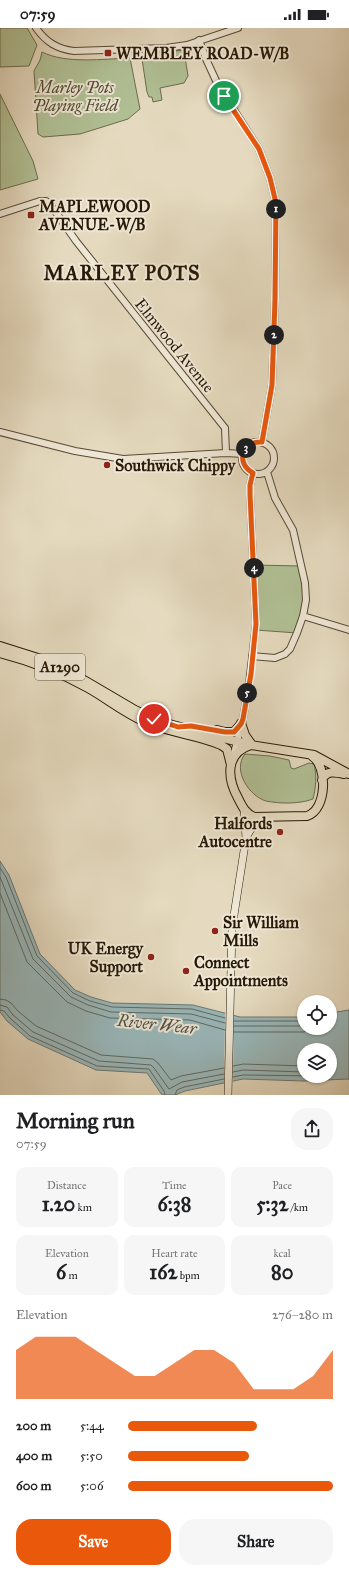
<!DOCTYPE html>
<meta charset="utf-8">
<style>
body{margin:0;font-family:"IM FELL Great Primer",serif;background:#f6f6f6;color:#202124;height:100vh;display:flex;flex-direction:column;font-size:15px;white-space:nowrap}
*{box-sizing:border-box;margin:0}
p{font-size:13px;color:#757577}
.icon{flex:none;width:22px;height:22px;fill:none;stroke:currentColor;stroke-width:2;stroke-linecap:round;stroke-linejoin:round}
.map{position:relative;height:1067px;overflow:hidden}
.details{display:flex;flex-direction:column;background:#fff;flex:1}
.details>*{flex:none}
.fabs{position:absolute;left:297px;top:967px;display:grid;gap:8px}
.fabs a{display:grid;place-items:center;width:40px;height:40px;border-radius:50%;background:#fff;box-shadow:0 1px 3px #0004;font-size:20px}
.pin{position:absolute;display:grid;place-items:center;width:34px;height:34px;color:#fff;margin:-17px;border:2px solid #fff;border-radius:50%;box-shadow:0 1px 4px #0007}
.km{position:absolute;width:20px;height:20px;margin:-10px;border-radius:50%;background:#222;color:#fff;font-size:11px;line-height:20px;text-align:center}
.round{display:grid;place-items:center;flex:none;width:42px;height:42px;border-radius:16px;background:#f6f6f6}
.head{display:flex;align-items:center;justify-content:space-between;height:68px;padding:0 16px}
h1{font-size:22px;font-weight:800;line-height:30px}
.metrics{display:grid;grid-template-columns:repeat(3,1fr);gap:6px;height:68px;padding:4px 16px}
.metrics div{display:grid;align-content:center;border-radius:10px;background:#f6f6f6;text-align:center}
.metrics b{font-size:20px;font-weight:800}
.metrics small{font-size:11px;font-weight:400}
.metrics p{font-size:11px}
.chart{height:112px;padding:8px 16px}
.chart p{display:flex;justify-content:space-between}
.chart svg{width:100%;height:72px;margin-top:4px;fill:#ea580c;opacity:.7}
.action{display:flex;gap:8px;margin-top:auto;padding:8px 16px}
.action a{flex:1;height:46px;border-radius:16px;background:#ea580c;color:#fff;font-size:16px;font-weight:800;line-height:46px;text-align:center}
.action a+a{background:#f6f6f6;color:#202124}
ul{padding:0 16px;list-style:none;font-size:13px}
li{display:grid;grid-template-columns:64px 48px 1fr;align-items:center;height:30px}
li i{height:10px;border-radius:5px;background:#ea580c}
.status{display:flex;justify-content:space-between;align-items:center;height:28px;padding:0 20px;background:#fff;direction:ltr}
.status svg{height:11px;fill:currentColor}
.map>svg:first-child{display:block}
</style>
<div class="status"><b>07:59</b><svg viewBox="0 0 49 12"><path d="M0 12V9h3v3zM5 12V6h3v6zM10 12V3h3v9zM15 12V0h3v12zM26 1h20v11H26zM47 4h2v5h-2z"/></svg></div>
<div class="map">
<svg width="349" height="1067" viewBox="0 0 349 1067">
<rect width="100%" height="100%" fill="#e5dabf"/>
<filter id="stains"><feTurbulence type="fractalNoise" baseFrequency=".005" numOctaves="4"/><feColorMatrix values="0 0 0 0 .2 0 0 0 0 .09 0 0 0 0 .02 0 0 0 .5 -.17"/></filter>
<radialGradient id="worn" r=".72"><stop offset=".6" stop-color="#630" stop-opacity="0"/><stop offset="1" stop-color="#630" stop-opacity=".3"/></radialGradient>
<path fill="#b1c095" stroke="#6c6c4e" d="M0,0H27L37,17L29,38L0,39Z
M184,22L188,48L184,55L160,60L162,72L153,74L152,69H149L147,64L142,31L151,26Z
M42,24C66,36 103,31 130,30L140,81L128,91L80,106L43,109L38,106L34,43L40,32Z
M0,66L33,133L38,151L0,162Z
M253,537L301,538C306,561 305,583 297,605L256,602Z
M245,726L270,728L289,732L291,740L294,741L309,735L314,736C317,748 316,759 313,771C300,776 280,776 266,773C249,768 232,742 245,726Z"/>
<path fill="#99b8bb" stroke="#6c7873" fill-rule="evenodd" d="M0,833L9,847L40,926L75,962L91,969L112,975L193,977L240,989H304V1000H330V985L349,982V1051L303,1053L243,1051L185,1063L175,1067H162L147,1045L96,1042L28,1011L7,993L0,984ZM304,1022H330V1048H304Z"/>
<path fill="#e5dabf" d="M225,984L234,986L233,1055L224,1057Z"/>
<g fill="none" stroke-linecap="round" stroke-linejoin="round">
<path stroke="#606861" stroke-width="1" d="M0,840L6,849L37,928L73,965L90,973L112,979L192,981L225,990
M0,849L33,931L71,969L88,977L111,984L191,986L225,995
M0,865L27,934L67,974L86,983L110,990L190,992L225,1002
M0,971L6,972L11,975L18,983L36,998L101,1027L153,1031L158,1035L171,1052L181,1048L224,1040
M0,977L7,979L13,987L33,1004L99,1033L151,1037L154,1040L169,1061L182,1054L224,1046
M0,982L4,983L10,990L30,1008L97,1038L149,1041L164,1063L165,1067
M234,993H304
M234,998H304
M234,1004H304L313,1000
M233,1038L243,1036L304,1038
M233,1044L243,1042L304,1044
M233,1049L243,1047L318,1048
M175,1067L177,1062L184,1059L224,1051"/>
<defs>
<path id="tertiary" d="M36,0C46,14 57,21 74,23L166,20L187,17L238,0
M199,12L206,31L218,57L259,121L270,150L276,175L275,272L272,357L262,414
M0,186L40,173H46L50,176L76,213L225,400L226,425
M0,404L75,423L123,431L226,425L243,426
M242 430a16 16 0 1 1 32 0a16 16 0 1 1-32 0Z
M303,588L349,602
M252,628L275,630L285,626L290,621L297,605L303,588L306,572L305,555L293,502L275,470L267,444
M233,729L243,691L249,656L256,596L250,466V457L253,445"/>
<path id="secondary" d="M247,808C252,798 257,793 268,790
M228,1067L232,900L246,810L244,781"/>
<path id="primary" d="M0,618L38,630L72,645L135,682L161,694L251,717L314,727L349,746
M0,625C31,633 60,644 88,660C106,670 123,684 143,693C168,705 196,706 221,717L227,721L231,737
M241,695L245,707L252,717
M217,702L225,704H234L241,696
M251,717C225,725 227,750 238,770C242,778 245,785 254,789L307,788C327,782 328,738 312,728
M322,752C326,742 335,744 344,746"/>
</defs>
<use href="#tertiary" stroke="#574935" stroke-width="8"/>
<use href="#secondary" stroke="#281907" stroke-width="8"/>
<use href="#primary" stroke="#281907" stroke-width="10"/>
<use href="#tertiary" stroke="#eee7d5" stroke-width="6"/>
<use href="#secondary" stroke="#eee7d5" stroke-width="7"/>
<use href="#primary" stroke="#e5dabf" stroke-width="8"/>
</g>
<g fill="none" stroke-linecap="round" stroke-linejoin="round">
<defs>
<path id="route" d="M154,691L178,699L191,698L225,704H234L241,696L243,691L251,646L256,596L250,466V457L253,445C235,435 242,413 262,414L272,357L275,272L276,175L270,150L259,121L224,68"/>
</defs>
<use href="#route" stroke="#fff" stroke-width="8"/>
<use href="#route" stroke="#ea580c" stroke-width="5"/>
</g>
<g fill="#8f2418" stroke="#eee7d5" stroke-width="1.5">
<rect x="104" y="21" width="8" height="8" rx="2"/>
<rect x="27" y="183" width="8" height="8" rx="2"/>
<circle cx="107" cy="437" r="4"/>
<circle cx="280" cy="804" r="4"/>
<circle cx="215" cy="903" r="4"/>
<circle cx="151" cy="929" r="4"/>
<circle cx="186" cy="943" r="4"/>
</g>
<g text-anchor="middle" stroke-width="4" stroke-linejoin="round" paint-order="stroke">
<rect fill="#eee7d5" stroke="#635745" stroke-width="1" x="35" y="626" width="50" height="26" rx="3"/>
<g font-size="15" font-weight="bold" fill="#281907">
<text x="60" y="644">A1290</text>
</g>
<g font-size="16" font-weight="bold" fill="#281907" stroke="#eee7d5" text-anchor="start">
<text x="116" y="31">WEMBLEY ROAD-W/B</text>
<text x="39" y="184">MAPLEWOOD<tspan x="39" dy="18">AVENUE-W/B</tspan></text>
<text x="115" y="443">Southwick Chippy</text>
<text x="272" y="801" text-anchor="end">Halfords<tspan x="272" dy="18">Autocentre</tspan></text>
<text x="223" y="900">Sir William<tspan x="223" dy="18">Mills</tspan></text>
<text x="143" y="926" text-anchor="end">UK Energy<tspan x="143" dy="18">Support</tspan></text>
<text x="194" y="940">Connect<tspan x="194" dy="18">Appointments</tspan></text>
</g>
<g font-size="16" font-style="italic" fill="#514b32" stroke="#eee7d5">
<text x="75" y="65">Marley Pots<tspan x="75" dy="18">Playing Field</tspan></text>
</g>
<g font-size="16" fill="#281907" stroke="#eee7d5">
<text transform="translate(175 317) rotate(51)" y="6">Elmwood Avenue</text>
</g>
<g font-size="17" font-style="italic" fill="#505146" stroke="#eee7d5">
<text transform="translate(157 996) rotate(6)" y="6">River Wear</text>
</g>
<g font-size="20" font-weight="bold" letter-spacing="1" fill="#281907" stroke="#eee7d5">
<text x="122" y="252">MARLEY POTS</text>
</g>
</g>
<rect width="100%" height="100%" filter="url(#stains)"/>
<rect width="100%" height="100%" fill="url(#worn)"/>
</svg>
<div class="fabs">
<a><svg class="icon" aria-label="locate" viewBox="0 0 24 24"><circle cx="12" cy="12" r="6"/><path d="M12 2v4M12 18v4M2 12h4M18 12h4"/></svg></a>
<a><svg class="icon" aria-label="layers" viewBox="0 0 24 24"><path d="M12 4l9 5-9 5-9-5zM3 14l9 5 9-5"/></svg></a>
</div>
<div class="pin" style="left:224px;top:68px;background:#1e9e55"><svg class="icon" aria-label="arrive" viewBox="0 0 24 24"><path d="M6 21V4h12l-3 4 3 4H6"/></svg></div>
<div class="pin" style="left:154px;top:691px;background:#d93025"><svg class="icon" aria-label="check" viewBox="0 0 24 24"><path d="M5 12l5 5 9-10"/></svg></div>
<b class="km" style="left:276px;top:181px">1</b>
<b class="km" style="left:274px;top:307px">2</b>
<b class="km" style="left:246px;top:420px">3</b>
<b class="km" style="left:254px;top:540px">4</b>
<b class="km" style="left:247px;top:665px">5</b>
</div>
<section class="details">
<div class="head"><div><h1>Morning run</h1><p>07:59</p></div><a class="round"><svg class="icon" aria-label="share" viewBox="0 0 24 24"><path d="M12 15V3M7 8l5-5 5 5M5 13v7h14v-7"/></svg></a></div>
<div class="metrics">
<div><p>Distance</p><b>1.20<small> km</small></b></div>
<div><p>Time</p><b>6:38</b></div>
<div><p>Pace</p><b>5:32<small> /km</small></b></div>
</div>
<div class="metrics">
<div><p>Elevation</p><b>6<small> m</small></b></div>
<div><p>Heart rate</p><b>162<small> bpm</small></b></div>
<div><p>kcal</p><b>80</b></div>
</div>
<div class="chart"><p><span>Elevation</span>276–280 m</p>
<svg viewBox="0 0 160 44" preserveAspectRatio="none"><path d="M0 44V14L10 6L20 6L30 6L40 14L50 22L60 30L70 30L80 22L90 14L100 14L110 22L120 38L130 38L140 38L150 30L160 14V44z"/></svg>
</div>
<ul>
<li><b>200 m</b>5:44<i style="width:63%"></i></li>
<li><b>400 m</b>5:50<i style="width:59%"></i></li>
<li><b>600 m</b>5:06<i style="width:100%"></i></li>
</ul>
<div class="action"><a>Save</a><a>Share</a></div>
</section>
